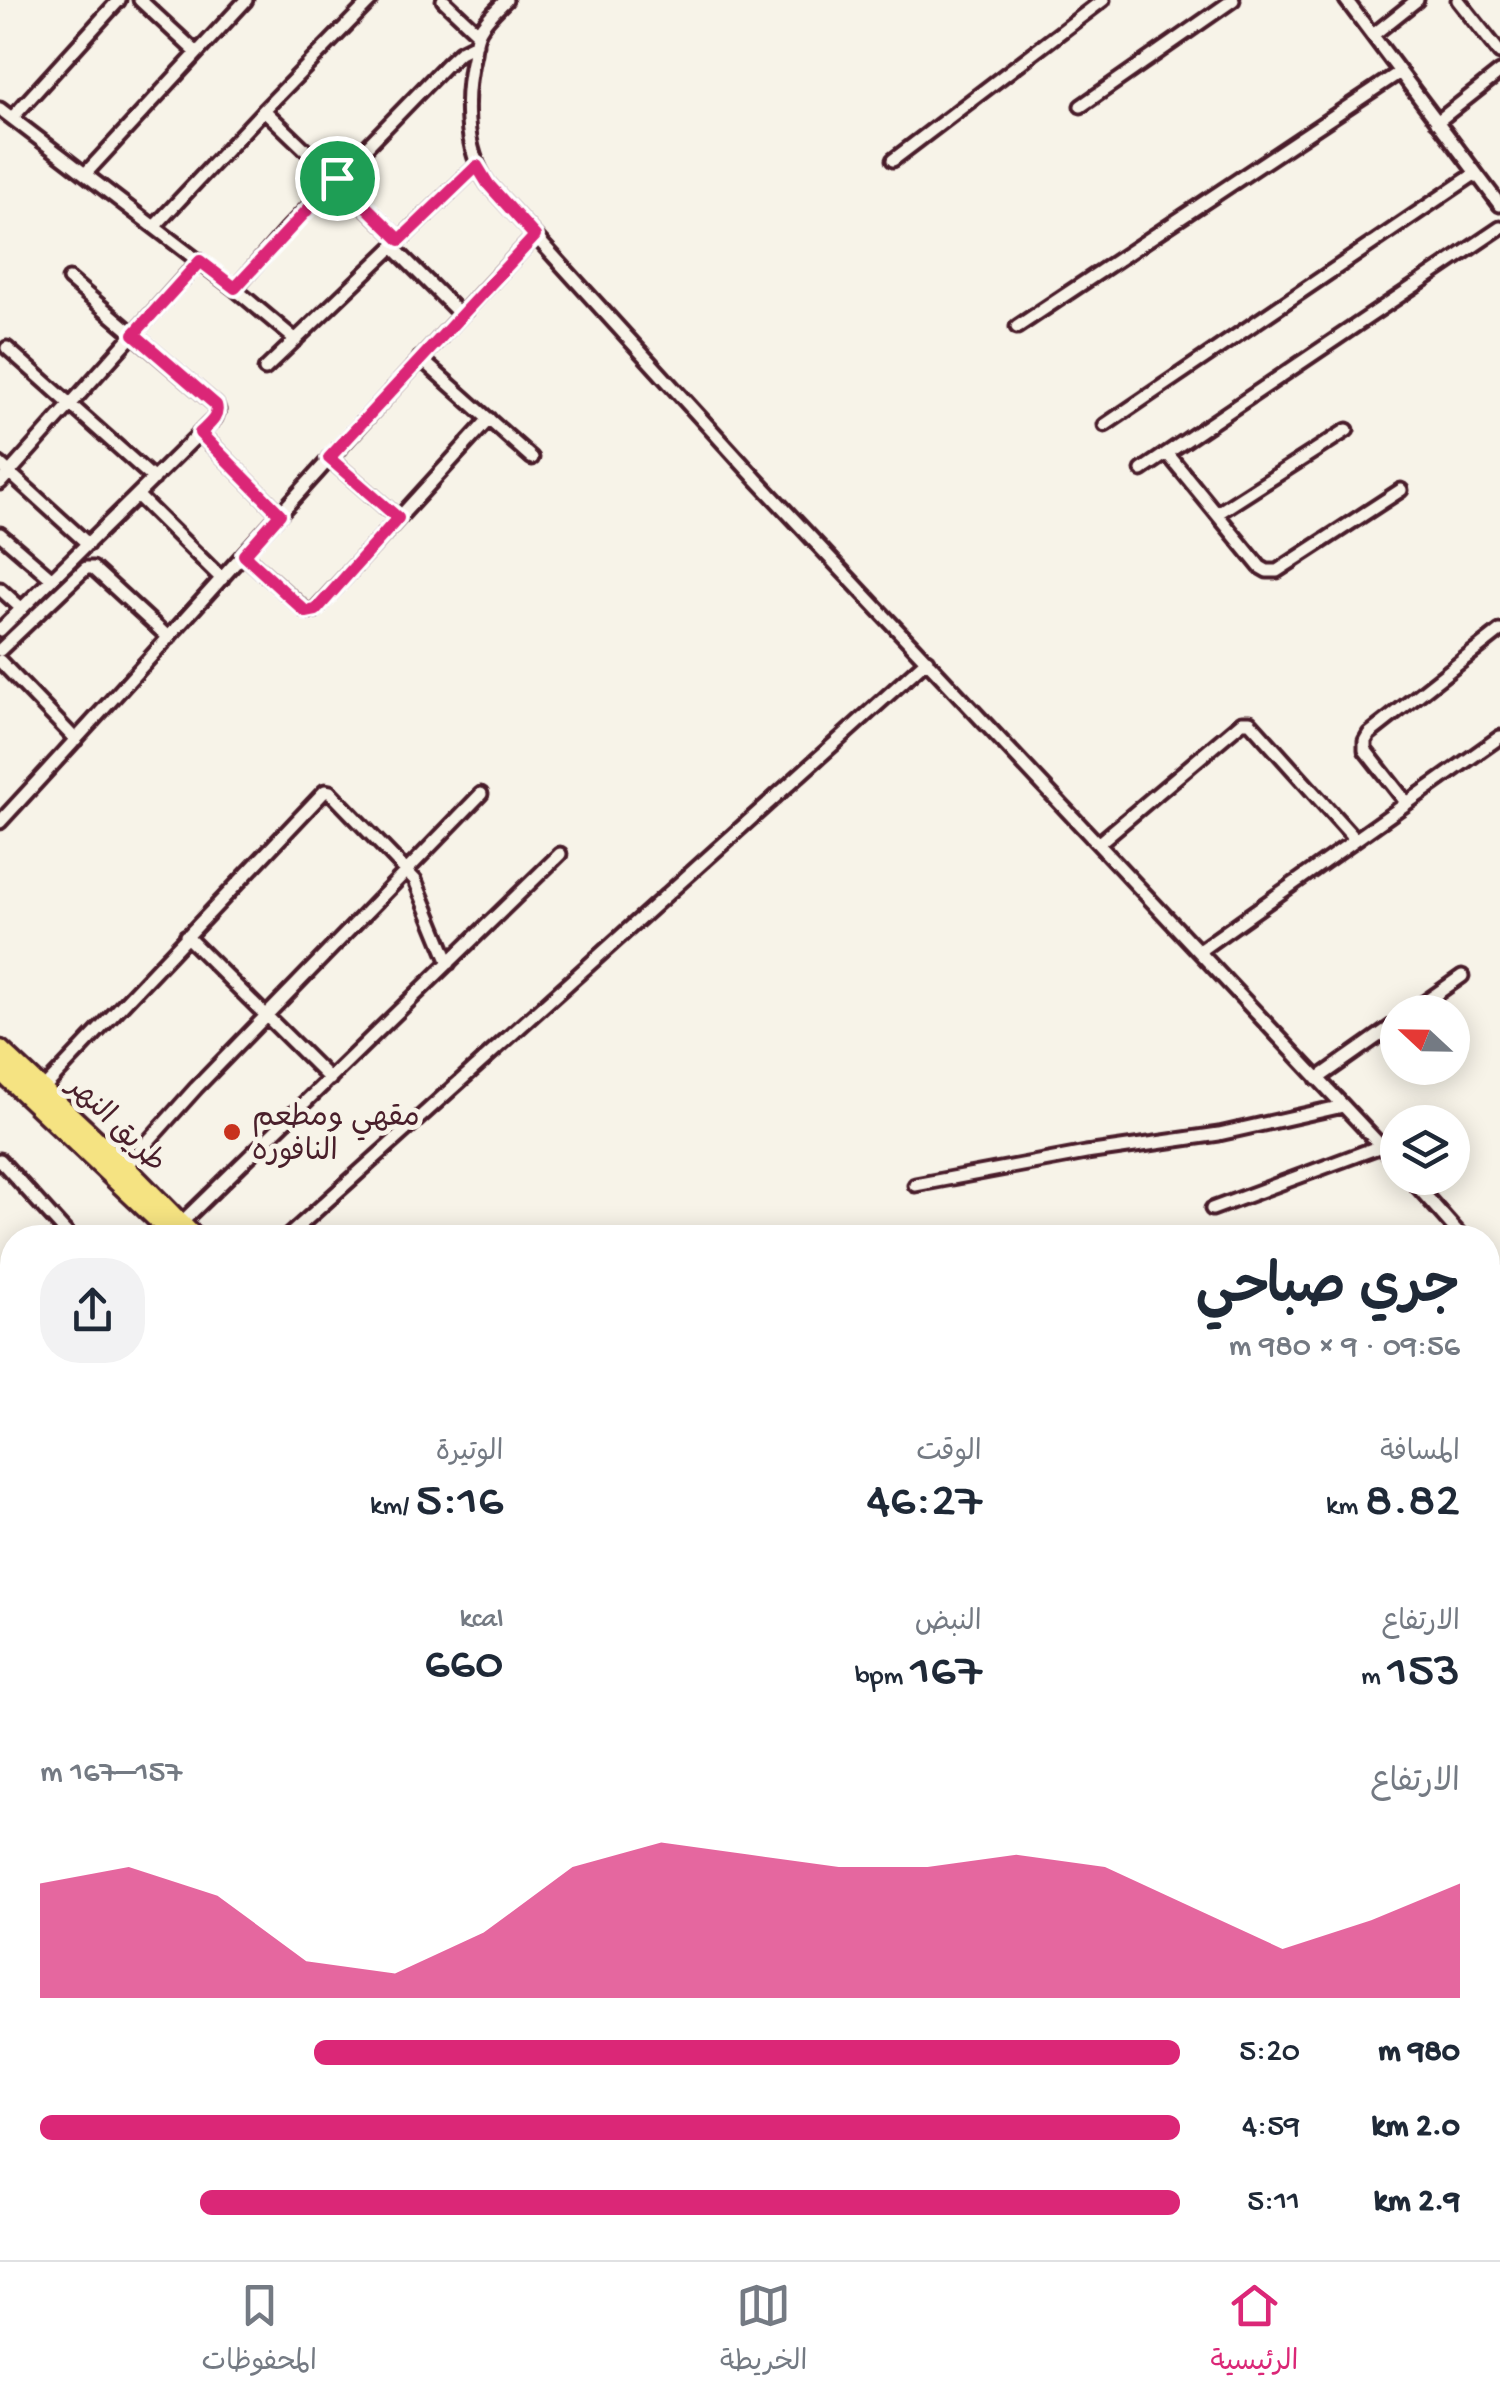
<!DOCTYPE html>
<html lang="ar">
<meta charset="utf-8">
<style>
body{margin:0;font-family:"Gochi Hand","Playpen Sans Arabic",sans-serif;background:#f2f2f3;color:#1f2937;direction:rtl;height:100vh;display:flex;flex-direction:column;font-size:38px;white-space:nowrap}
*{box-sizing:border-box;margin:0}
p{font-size:32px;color:#747a83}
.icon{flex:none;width:55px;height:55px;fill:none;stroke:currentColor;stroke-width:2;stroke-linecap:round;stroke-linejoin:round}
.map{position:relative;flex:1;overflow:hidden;direction:ltr}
.drawer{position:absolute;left:0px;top:1225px;width:1500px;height:1035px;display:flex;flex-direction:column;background:#fff;border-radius:40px 40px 0 0;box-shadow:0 5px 25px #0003;direction:rtl}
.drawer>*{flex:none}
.needle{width:65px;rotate:292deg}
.buttons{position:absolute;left:1380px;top:995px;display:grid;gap:20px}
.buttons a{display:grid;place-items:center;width:90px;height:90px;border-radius:50%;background:#fff;box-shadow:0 5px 25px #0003;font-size:50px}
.pin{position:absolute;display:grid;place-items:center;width:85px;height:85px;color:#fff;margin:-42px;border:5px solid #fff;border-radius:50%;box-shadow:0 2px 10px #0007}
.round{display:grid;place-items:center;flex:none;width:105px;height:105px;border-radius:40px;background:#f2f2f3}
.head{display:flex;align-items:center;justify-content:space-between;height:170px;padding:0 40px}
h1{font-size:55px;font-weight:600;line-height:75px}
.metrics{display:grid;grid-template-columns:repeat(3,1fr);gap:15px;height:170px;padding:10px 40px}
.metrics div{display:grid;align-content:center}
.metrics b{font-size:50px;font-weight:600}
.metrics small{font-size:28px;font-weight:400}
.metrics p{font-size:28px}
.chart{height:280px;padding:20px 40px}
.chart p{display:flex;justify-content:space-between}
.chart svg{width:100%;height:180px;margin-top:10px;fill:#db2777;opacity:.7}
ul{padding:0 40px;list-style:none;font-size:32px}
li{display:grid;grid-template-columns:160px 120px 1fr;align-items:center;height:75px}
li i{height:25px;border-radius:12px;background:#db2777}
.dock{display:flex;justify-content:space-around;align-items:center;height:140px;border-top:2px solid #e0e1e3;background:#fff;font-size:28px;color:#747a83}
.dock a{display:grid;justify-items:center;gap:5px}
.dock .selected{color:#db2777}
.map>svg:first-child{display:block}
</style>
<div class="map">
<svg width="1500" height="2260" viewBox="0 0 1500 2260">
<rect width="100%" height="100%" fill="#f7f3e8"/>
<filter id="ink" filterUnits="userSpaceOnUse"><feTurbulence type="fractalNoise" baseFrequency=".01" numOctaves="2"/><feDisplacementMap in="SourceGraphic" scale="20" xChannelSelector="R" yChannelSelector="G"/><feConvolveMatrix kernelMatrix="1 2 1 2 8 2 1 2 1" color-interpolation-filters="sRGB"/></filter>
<g filter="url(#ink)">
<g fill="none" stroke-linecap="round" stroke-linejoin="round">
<defs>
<path id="minor" d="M140,0L197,53L246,0
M443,0L478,33
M506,0C497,9 486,19 480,30C476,37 475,46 474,53C464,95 463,148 488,184L757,480L1398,1164
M1346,0L1500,205
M1458,0L1500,53
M1373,35L1417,0
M1081,106L1233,0
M0,109L235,289L296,340
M264,110L400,240
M12,118L119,0
M1437,122L1500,72
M893,160L1103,0
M86,173L197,53
M155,226L264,110L371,0
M393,247L461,315
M235,289L287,229L446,65L460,52L476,44
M1017,327L1400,72
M7,348L154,479
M420,358L532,458
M265,369L477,166
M1105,425L1476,173
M200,433L280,514
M1167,453L1260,567L1267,571H1277L1401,490
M329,458L398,518
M0,464L88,544
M1142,470L1500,228
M0,483L199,261
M137,495L222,579
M1218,513L1347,430
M0,534L52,579
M244,555L306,611L315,610L489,419
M0,589L22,609
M0,630L215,418L218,410L216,405L69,279
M0,650L86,568H93L169,638
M0,661L76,740
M1406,802L1365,750V741L1369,734L1500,631
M0,822C180,628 353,428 535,236
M1099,843L1242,722H1250L1355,839
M186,936L330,1079
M1199,951L1500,737
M1411,1012L1462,976
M1317,1079L1398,1022
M43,1089L325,791L330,792L415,880L449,963
M0,1160L71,1238
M125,1167L196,1088L481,794
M1410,1178L1463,1238
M915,1185L1086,1153L1219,1134L1343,1106
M1212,1209L1381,1146
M181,1223L560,854
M286,1238L927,660
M1488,1265L1500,1278
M0,1340L12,1354
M1488,1363L1500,1361
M0,1381L12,1371
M1488,1519L1500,1514
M0,1554L12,1569
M1488,1599L1500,1611
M0,1641L12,1629
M0,1737L12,1751
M1488,1771L1500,1766
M0,1807L12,1796
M1488,1864L1500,1876
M0,1895L12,1910
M0,2034L12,2023
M1488,2038L1500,2050
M1488,2062L1500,2058
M0,2069L12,2084
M0,2235L12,2224
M196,2248L205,2260
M494,2248L503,2260
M640,2248L648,2260
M994,2256L1016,2248
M0,2259L1,2260
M252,2260L272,2248
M466,2260L484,2248
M518,2260L537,2248
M722,2260L738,2248
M918,2260L936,2248
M1179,2260L1205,2248"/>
<path id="secondary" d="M0,1484L12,1473
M0,1506L12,1495"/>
<path id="primary" d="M0,1050L125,1167L195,1238
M0,1070L177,1238
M967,2248L976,2260
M988,2248L997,2260"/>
</defs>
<use href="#minor" stroke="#4a1f2b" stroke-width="19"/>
<use href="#secondary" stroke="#4a1f2b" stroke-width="22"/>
<use href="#primary" stroke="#4a1f2b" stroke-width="25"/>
<use href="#minor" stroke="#f7f3e8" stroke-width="11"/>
<use href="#secondary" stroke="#f7f3e8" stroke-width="15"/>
<use href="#primary" stroke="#f5e382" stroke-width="18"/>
</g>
</g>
<g fill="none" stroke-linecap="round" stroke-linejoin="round" filter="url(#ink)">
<defs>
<path id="route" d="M477,166L488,184L535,236L329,458L398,518L316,610L306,612L244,555L280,514L200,433C208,425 220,417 216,405L134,334L200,261L235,288L337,178L400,240Z"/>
</defs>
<use href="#route" stroke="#fff" stroke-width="20"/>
<use href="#route" stroke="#db2777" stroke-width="12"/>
</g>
<circle fill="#c8321e" stroke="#f7f3e8" stroke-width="4" cx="232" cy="1132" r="10"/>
<g text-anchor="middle" stroke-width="10" stroke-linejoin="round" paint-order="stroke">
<g font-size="30" fill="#4a1f2b" stroke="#f7f3e8" text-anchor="start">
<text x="252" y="1125">مقهي ومطعم<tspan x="252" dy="34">النافوره</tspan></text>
</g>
<g font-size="30" fill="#4a1f2b" stroke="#f7f3e8">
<text transform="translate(118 1123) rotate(44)" y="10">طريق النهر</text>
</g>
</g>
</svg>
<div class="buttons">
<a><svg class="needle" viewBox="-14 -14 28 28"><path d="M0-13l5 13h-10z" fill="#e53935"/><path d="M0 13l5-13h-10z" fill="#747a83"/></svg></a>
<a><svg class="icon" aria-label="layers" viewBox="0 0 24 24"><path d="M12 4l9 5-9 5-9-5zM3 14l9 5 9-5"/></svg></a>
</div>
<div class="pin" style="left:337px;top:178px;background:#1e9e55"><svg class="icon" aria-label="arrive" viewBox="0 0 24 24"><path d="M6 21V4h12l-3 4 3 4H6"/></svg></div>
<section class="drawer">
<div class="head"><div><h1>جري صباحي</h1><p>09:56 · 9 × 980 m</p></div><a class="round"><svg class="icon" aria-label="share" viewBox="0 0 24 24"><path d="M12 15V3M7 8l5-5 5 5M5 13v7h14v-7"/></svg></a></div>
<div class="metrics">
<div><p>المسافة</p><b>8.82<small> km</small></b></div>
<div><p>الوقت</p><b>46:27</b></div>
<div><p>الوتيرة</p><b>5:16<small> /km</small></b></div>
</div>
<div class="metrics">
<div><p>الارتفاع</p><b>153<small> m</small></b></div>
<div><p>النبض</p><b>167<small> bpm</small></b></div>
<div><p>kcal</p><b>660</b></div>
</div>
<div class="chart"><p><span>الارتفاع</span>157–167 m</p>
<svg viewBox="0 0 160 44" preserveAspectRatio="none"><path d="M0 44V16L10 12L20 19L30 35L40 38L50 28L60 12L70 6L80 9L90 12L100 12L110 9L120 12L130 22L140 32L150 25L160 16V44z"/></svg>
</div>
<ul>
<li><b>980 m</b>5:20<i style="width:76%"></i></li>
<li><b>2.0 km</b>4:59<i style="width:100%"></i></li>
<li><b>2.9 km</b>5:11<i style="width:86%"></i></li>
</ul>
</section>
</div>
<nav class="dock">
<a class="selected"><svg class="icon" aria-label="home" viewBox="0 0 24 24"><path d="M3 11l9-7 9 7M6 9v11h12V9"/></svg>الرئيسية</a>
<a><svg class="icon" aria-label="map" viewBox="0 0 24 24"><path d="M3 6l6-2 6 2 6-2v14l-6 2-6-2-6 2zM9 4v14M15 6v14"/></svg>الخريطة</a>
<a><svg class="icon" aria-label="saved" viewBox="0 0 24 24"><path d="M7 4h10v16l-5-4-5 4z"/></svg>المحفوظات</a>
</nav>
